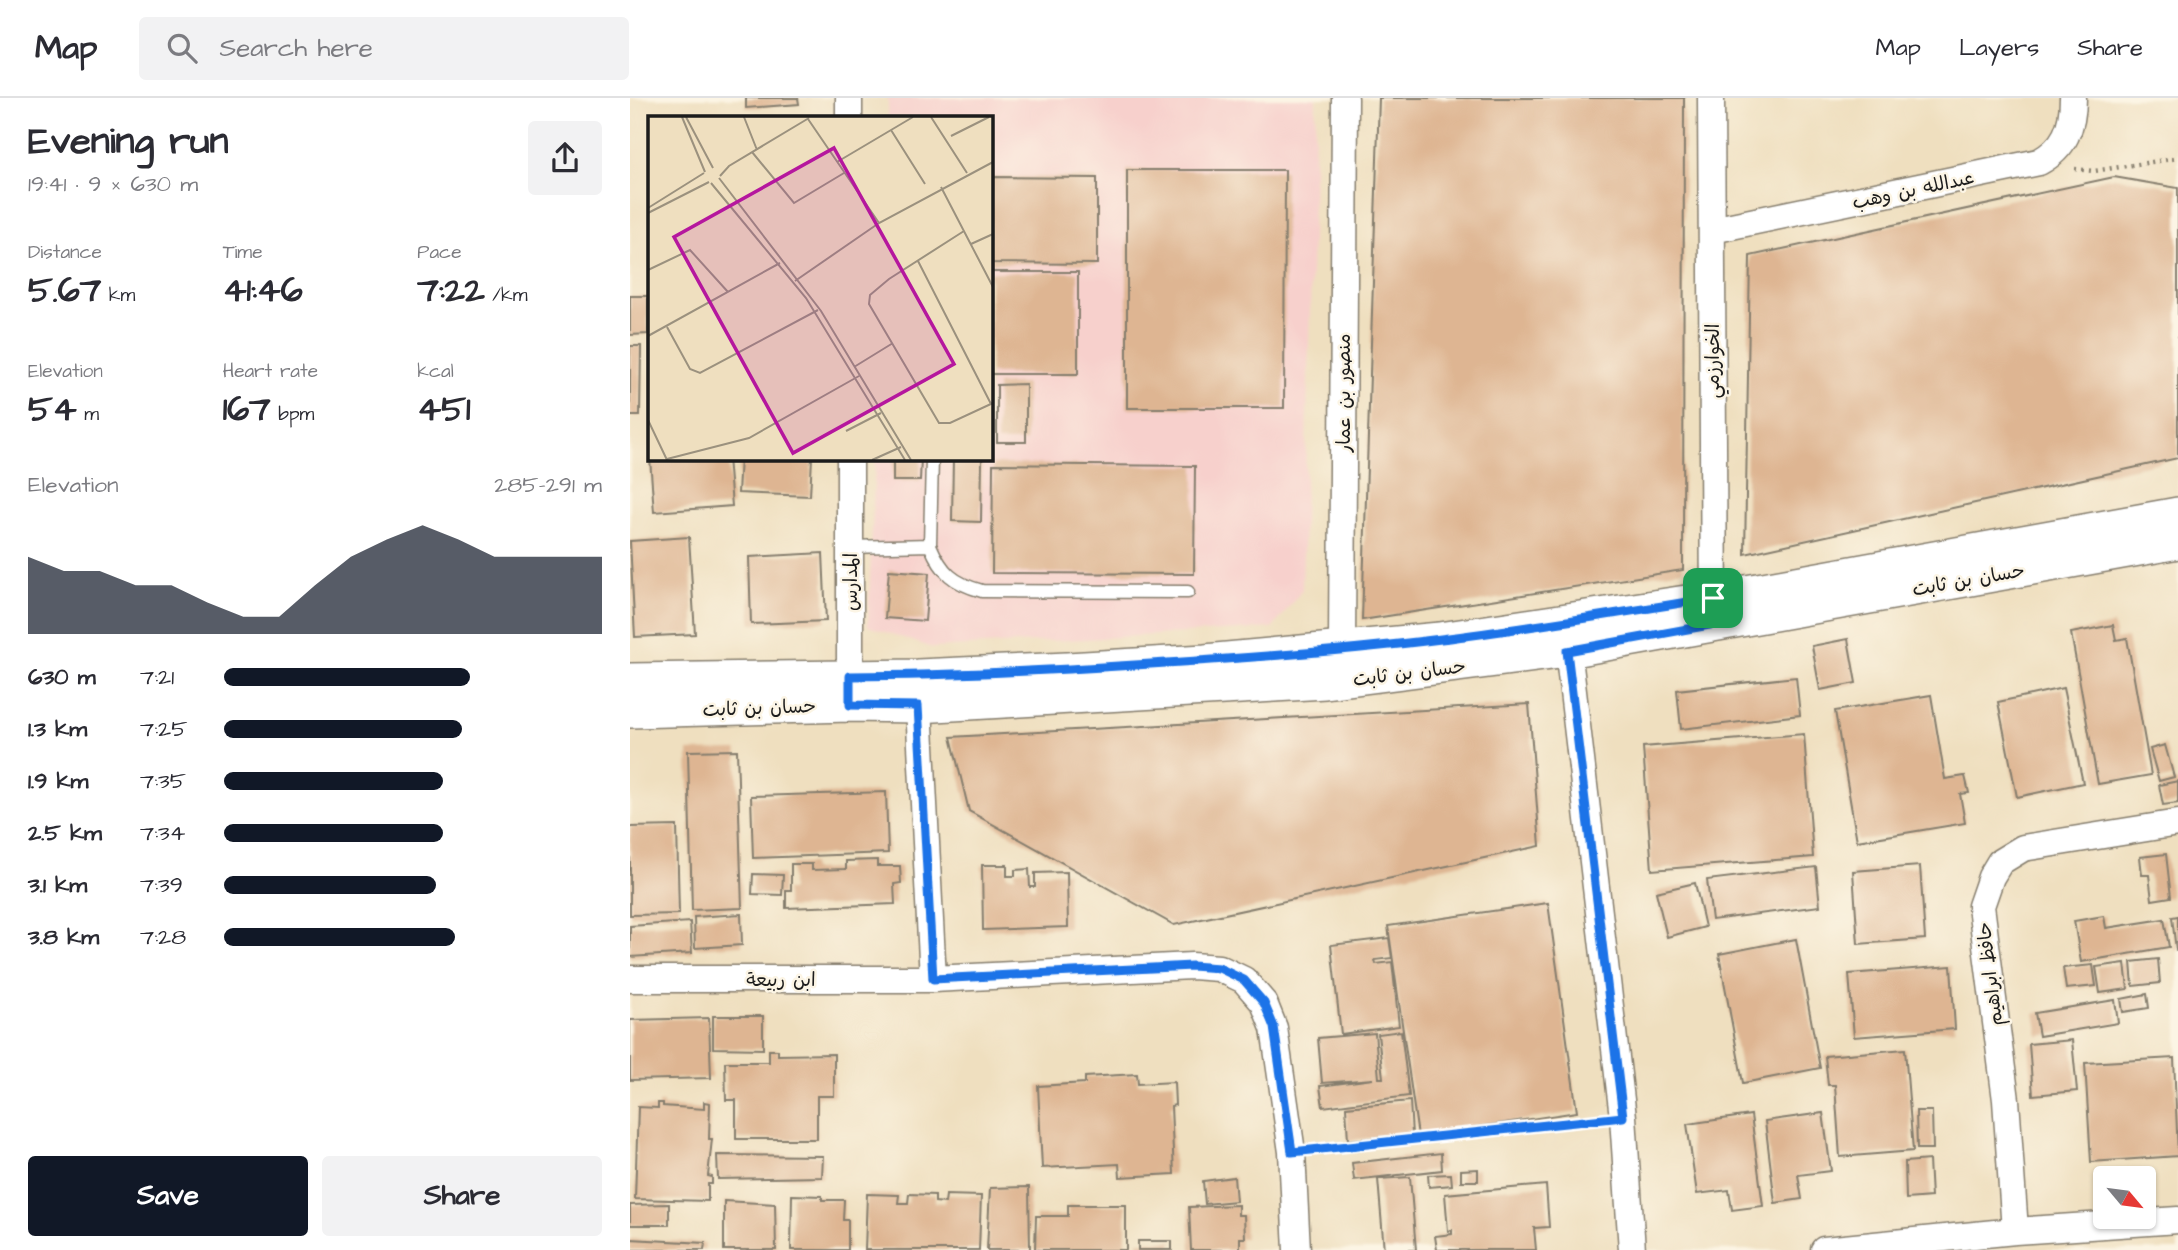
<!DOCTYPE html>
<meta charset="utf-8">
<style>
body{margin:0;font-family:"Architects Daughter","Playpen Sans Arabic",sans-serif;background:#f2f2f3;color:#2b2b33;height:100vh;display:flex;flex-direction:column;font-size:26px;white-space:nowrap}
*{box-sizing:border-box;margin:0}
p{font-size:23px;color:#7c7c81}
.icon{flex:none;width:38px;height:38px;fill:none;stroke:currentColor;stroke-width:2;stroke-linecap:round;stroke-linejoin:round}
.map{position:relative;flex:1;overflow:hidden}
.sheet{display:flex;flex-direction:column;background:#fff;width:630px}
.sheet>*{flex:none}
.needle{width:46px;rotate:119deg}
.tools{position:absolute;left:1463px;top:1068px;display:grid;gap:14px}
.tools a{display:grid;place-items:center;width:63px;height:63px;border-radius:7px;background:#fff;box-shadow:0 2px 5px #0004;font-size:35px}
.pin{position:absolute;display:grid;place-items:center;width:60px;height:60px;color:#fff;margin:-30px;border-radius:14px;box-shadow:0 4px 10px #0006}
.round{display:grid;place-items:center;flex:none;width:74px;height:74px;border-radius:7px;background:#f2f2f3}
.summary{display:flex;align-items:center;justify-content:space-between;height:119px;padding:0 28px}
h1{font-size:38px;font-weight:700;line-height:52px}
.metrics{display:grid;grid-template-columns:repeat(3,1fr);gap:10px;height:119px;padding:7px 28px}
.metrics div{display:grid;align-content:center}
.metrics b{font-size:35px;font-weight:700}
.metrics small{font-size:19px;font-weight:400}
.metrics p{font-size:19px}
.chart{height:196px;padding:14px 28px}
.chart p{display:flex;justify-content:space-between}
.chart svg{width:100%;height:126px;margin-top:7px;fill:#111827;opacity:.7}
.cta{display:flex;gap:14px;margin-top:auto;padding:14px 28px}
.cta a{flex:1;height:80px;border-radius:7px;background:#111827;color:#fff;font-size:28px;font-weight:700;line-height:80px;text-align:center}
.cta a+a{background:#f2f2f3;color:#2b2b33}
ul{padding:0 28px;list-style:none;font-size:23px}
li{display:grid;grid-template-columns:112px 84px 1fr;align-items:center;height:52px}
li i{height:18px;border-radius:9px;background:#111827}
header{display:flex;align-items:center;gap:42px;box-sizing:border-box;height:98px;padding:0 35px;background:#fff;border-bottom:2px solid #e1e1e2}
header strong{font-size:33px}
nav{display:flex;gap:38px;margin-inline-start:auto;font-size:24px}
.search{width:490px;height:63px;background:#f2f2f3;display:flex;align-items:center;gap:18px;box-sizing:border-box;padding:0 24px;border-radius:7px;color:#7c7c81;font-size:26px}
main{display:flex;flex:1;min-height:0}
.map>svg:first-child{display:block}
</style>
<header>
<strong>Map</strong>
<div class="search"><svg class="icon" aria-label="search" viewBox="0 0 24 24"><circle cx="10" cy="10" r="6"/><path d="M15 15l6 6"/></svg>Search here</div>
<nav><a>Map</a><a>Layers</a><a>Share</a></nav>
</header>
<main>
<section class="sheet">
<div class="summary"><div><h1>Evening run</h1><p>19:41 · 9 × 630 m</p></div><a class="round"><svg class="icon" aria-label="share" viewBox="0 0 24 24"><path d="M12 15V3M7 8l5-5 5 5M5 13v7h14v-7"/></svg></a></div>
<div class="metrics">
<div><p>Distance</p><b>5.67<small> km</small></b></div>
<div><p>Time</p><b>41:46</b></div>
<div><p>Pace</p><b>7:22<small> /km</small></b></div>
</div>
<div class="metrics">
<div><p>Elevation</p><b>54<small> m</small></b></div>
<div><p>Heart rate</p><b>167<small> bpm</small></b></div>
<div><p>kcal</p><b>451</b></div>
</div>
<div class="chart"><p><span>Elevation</span>285–291 m</p>
<svg viewBox="0 0 160 44" preserveAspectRatio="none"><path d="M0 44V17L10 22L20 22L30 27L40 27L50 33L60 38L70 38L80 27L90 17L100 11L110 6L120 11L130 17L140 17L150 17L160 17V44z"/></svg>
</div>
<ul>
<li><b>630 m</b>7:21<i style="width:65%"></i></li>
<li><b>1.3 km</b>7:25<i style="width:63%"></i></li>
<li><b>1.9 km</b>7:35<i style="width:58%"></i></li>
<li><b>2.5 km</b>7:34<i style="width:58%"></i></li>
<li><b>3.1 km</b>7:39<i style="width:56%"></i></li>
<li><b>3.8 km</b>7:28<i style="width:61%"></i></li>
</ul>
<div class="cta"><a>Save</a><a>Share</a></div>
</section>
<div class="map">
<svg width="1548" height="1152" viewBox="0 0 1548 1152">
<rect width="100%" height="100%" fill="#fcf5e5"/>
<filter id="ink" filterUnits="userSpaceOnUse"><feTurbulence type="fractalNoise" baseFrequency=".0143" numOctaves="2"/><feDisplacementMap in="SourceGraphic" scale="14" xChannelSelector="R" yChannelSelector="G"/><feConvolveMatrix kernelMatrix="1 2 1 2 8 2 1 2 1" color-interpolation-filters="sRGB"/></filter>
<filter id="wash" filterUnits="userSpaceOnUse"><feTurbulence type="fractalNoise" baseFrequency=".00686" numOctaves="4" result="noise"/><feDisplacementMap in="SourceGraphic" scale="28" xChannelSelector="R" yChannelSelector="G"/><feGaussianBlur stdDeviation="1.57" result="paint"/><feColorMatrix in="noise" values="0 0 0 0 0 0 0 0 0 0 0 0 0 0 0 0 0 1.4 0 .05"/><feComposite in="paint" operator="in"/></filter>
<g filter="url(#wash)">
<rect width="100%" height="100%" fill="#efdfbf"/>
<path fill="#f7d0cc" d="M258,0H686L672,492L643,530L303,550L238,528L245,361L360,360V19H258Z"/>
<g id="blocks">
<path fill="#deb592" d="M116,0H168L169,6L116,10Z
M749,0H1054L1053,472L732,522Z
M497,72H655L654,310H497Z
M360,79L467,80V166L360,165Z
M1484,79L1548,90V360L1115,456L1120,158Z
M360,174H448V276H360Z
M0,198H18V236L0,237Z
M0,248H11L10,318H0Z
M396,286V344H367V287Z
M20,360H98L102,408L24,414Z
M110,360H182L180,398L108,395Z
M263,360H291L290,383H263Z
M323,360H352L351,424L322,423Z
M363,366L565,368L564,476L362,475Z
M59,439L65,536L5,539L0,443Z
M193,455L196,523L121,526L119,459Z
M259,472L299,475L295,523L255,520Z
M1483,527L1486,542L1497,540L1521,677L1468,686L1441,535Z
M1218,541L1226,585L1190,592L1182,548Z
M1166,579L1170,617L1051,631L1047,592Z
M1433,590L1453,685L1387,699L1368,604Z
M1301,597L1315,681L1335,678L1339,695L1330,696L1335,725L1227,743L1205,613Z
M899,606L910,748L544,827L339,713L321,639Z
M1174,636L1183,759L1022,772L1013,649Z
M1535,647L1544,679L1529,683L1520,651Z
M107,652L112,810L62,812L58,653Z
M1548,683V705L1533,707L1529,687Z
M256,694L258,755L123,760L121,698Z
M47,728L49,816L0,817V729Z
M1536,756L1541,799L1522,802L1519,777H1512L1510,759Z
M247,762V768H270L271,785L264,786L265,806L156,810V792H161V766H182V772L216,771V763Z
M352,767H377V778H385V772L399,771L400,789H405V775L437,774L438,829L353,832Z
M1290,768L1295,841L1228,846L1223,773Z
M1186,769L1190,808L1082,822L1077,782Z
M123,776L153,777L152,797L122,796Z
M1065,785L1075,829L1037,839L1026,794Z
M918,805L947,1014L788,1038L758,828Z
M111,816L112,847L65,850L64,819Z
M1474,818L1476,830L1534,821L1539,849L1451,864L1444,823Z
M1548,818V852H1546L1542,819Z
M60,824L62,855L0,859V828Z
M759,840L762,860L745,862L746,866L762,864L769,928L711,936L701,847Z
M1166,841L1190,970L1113,985L1089,856Z
M1528,861L1530,885L1503,888L1501,864Z
M1495,865L1498,891L1470,895L1466,869Z
M1463,867L1466,888L1436,891L1433,870Z
M1321,868L1325,931L1224,939L1219,876Z
M1517,896L1519,910L1493,914L1491,901Z
M1485,902L1488,925L1409,938L1405,915Z
M83,918H133V951L83,950Z
M79,920L81,980L0,982V922Z
M771,933L779,998L693,1009L690,988L743,981L692,985L688,940L745,935L749,980H753L748,936Z
M1442,942L1447,993L1403,997L1399,946Z
M1275,951L1283,1053L1210,1059L1205,987H1198L1195,958Z
M139,952H148V957L204,956V998H187V1041H106V1002H96L95,964H139Z
M1544,960L1548,1058L1461,1064L1455,965Z
M507,976L508,986L544,984L545,1007L541,1008L544,1076L490,1079L489,1066L412,1070L408,988L455,985V979Z
M780,1003L782,1037L718,1042L716,1009Z
M74,1004L80,1005L79,1041H82L78,1078L82,1079V1086H78V1103L5,1101L8,1009L28,1010V1005H33V1008L74,1011Z
M1286,1013H1302L1303,1051H1287Z
M1193,1015L1201,1073L1168,1077L1172,1101L1145,1105L1135,1023Z
M1121,1017L1133,1108L1102,1112L1099,1092L1067,1096L1057,1026Z
M811,1055L812,1072L724,1082L722,1065Z
M87,1057L193,1058L192,1079L88,1081Z
M1299,1062L1301,1099L1276,1101L1275,1064Z
M848,1071V1083H831V1072Z
M821,1076L822,1087L799,1089L798,1077Z
M604,1079L606,1103L575,1106L573,1083Z
M780,1079L786,1152H754L748,1081Z
M916,1087L919,1129L904,1130L906,1152H807L805,1138L822,1136V1132L818,1133L815,1096Z
M399,1089L400,1152H357L360,1090Z
M237,1096L269,1097L268,1105H278L279,1096L305,1097V1104L315,1105L316,1097L351,1098L349,1152H235Z
M162,1097L192,1098V1102H214L213,1122H218V1152H161Z
M94,1103L145,1106L146,1152H94Z
M39,1106V1127H0V1107Z
M438,1107H496V1152H405L406,1118H438Z
M608,1107V1117H614L615,1140H610V1152H561L559,1109Z
M0,1141L75,1145L74,1152H0Z
M508,1143H542V1152H508Z"/>
</g>
</g>
<g filter="url(#ink)">
<use href="#blocks" fill-opacity="0" stroke="#867e6e" stroke-width="2"/>
<g fill="none" stroke-linecap="round" stroke-linejoin="round">
<defs>
<path id="service" d="M300,447C312,475 323,485 352,493L558,494
M220,449L300,447L302,360"/>
<path id="minor" d="M219,0V19
M1081,0L1084,520
M1082,132L1409,64C1435,50 1443,29 1443,0
M220,360V597
M936,534L993,1019L1002,1152
M708,568L712,551L715,0
M288,589L303,881
M0,881H303L562,868L589,870L614,882L634,905L644,930L662,1054L667,1152
M1385,1133L1376,1002L1351,808L1361,779L1370,764L1393,750L1548,725
M1194,1152L1385,1133L1548,1122"/>
<path id="tertiary" d="M0,582L288,578L437,571L575,563L810,541L1083,500L1548,416
M0,613L220,607L288,608L695,584L937,553L1548,444"/>
</defs>
<use href="#service" stroke="#867e6e" stroke-width="15"/>
<use href="#minor" stroke="#867e6e" stroke-width="29"/>
<use href="#tertiary" stroke="#867e6e" stroke-width="36"/>
<path stroke="#867e6e" stroke-width="4.5" stroke-dasharray="2 5" stroke-linecap="butt" d="M1445,71L1464,73L1548,60
M688,1051L968,1022"/>
<use href="#service" stroke="#fff" stroke-width="12"/>
<use href="#minor" stroke="#fff" stroke-width="26"/>
<use href="#tertiary" stroke="#fff" stroke-width="33"/>
</g>
</g>
<g fill="none" stroke-linecap="round" stroke-linejoin="round" filter="url(#ink)">
<defs>
<path id="route" d="M1083,500L1085,526L937,553L993,1019L662,1054L644,929L634,905L614,882L589,870L562,868L303,881L288,608L220,607V578C315,578 410,573 505,567C607,561 710,554 811,541C902,530 992,514 1083,500Z"/>
</defs>
<use href="#route" stroke="#fff" stroke-width="14"/>
<use href="#route" stroke="#1a73e8" stroke-width="9"/>
</g>
<g text-anchor="middle" stroke-width="5" stroke-linejoin="round" paint-order="stroke">
<g font-size="19" fill="#1c1c1c" stroke="#fcf5e5">
<text transform="translate(1283 91) rotate(-12)" y="7">عبدالله بن وهب</text>
<text transform="translate(1082 263) rotate(-90)" y="7">الخوارزمي</text>
<text transform="translate(713 295) rotate(-90)" y="7">منصور بن عمار</text>
<text transform="translate(1338 481) rotate(-10)" y="7">حسان بن ثابت</text>
<text transform="translate(220 484) rotate(-90)" y="7">المدارس</text>
<text transform="translate(779 574) rotate(-7)" y="7">حسان بن ثابت</text>
<text transform="translate(129 609) rotate(-2)" y="7">حسان بن ثابت</text>
<text transform="translate(1359 876) rotate(-97)" y="7">حافظ ابراهيم</text>
<text x="151" y="888">ابن ربيعة</text>
</g>
</g>
<g transform="translate(18 18)">
<rect width="345" height="345" fill="#efdfbf"/>
<path fill="none" stroke="#9b917e" stroke-width="2" d="M34,1L57,56M38,1L65,52M96,1L109,34M283,1L319,57M160,3L231,107M243,14L277,68M303,20L341,1M104,36L146,87L196,57M189,46L265,1M72,60L81,50L161,2M71,62L173,195L263,344M63,67L158,182L257,344M293,71L345,171M0,92L56,57M0,97L61,66M316,115L241,163L222,179L221,188L291,307H302L345,287M323,128L345,118M270,145L343,288M0,154L42,134L80,176M147,165L231,107L345,46M19,211L42,253L52,257L170,194M0,220L132,147M206,251L245,227M0,304L19,344M198,315L233,297M19,343L101,322L211,260M224,344L253,331"/>
<path fill="#b5179e" fill-opacity="0.15" stroke="#b5179e" stroke-width="3.5" d="M186,32L306,248L145,337L26,121Z"/>
<rect width="345" height="345" fill="none" stroke="#1c1c1c" stroke-width="3.5"/>
</g>
</svg>
<div class="tools">
<a><svg class="needle" viewBox="-14 -14 28 28"><path d="M0-13l5 13h-10z" fill="#e53935"/><path d="M0 13l5-13h-10z" fill="#7c7c81"/></svg></a>
</div>
<div class="pin" style="left:1083px;top:500px;background:#1e9e55"><svg class="icon" aria-label="arrive" viewBox="0 0 24 24"><path d="M6 21V4h12l-3 4 3 4H6"/></svg></div>
</div>
</main>
